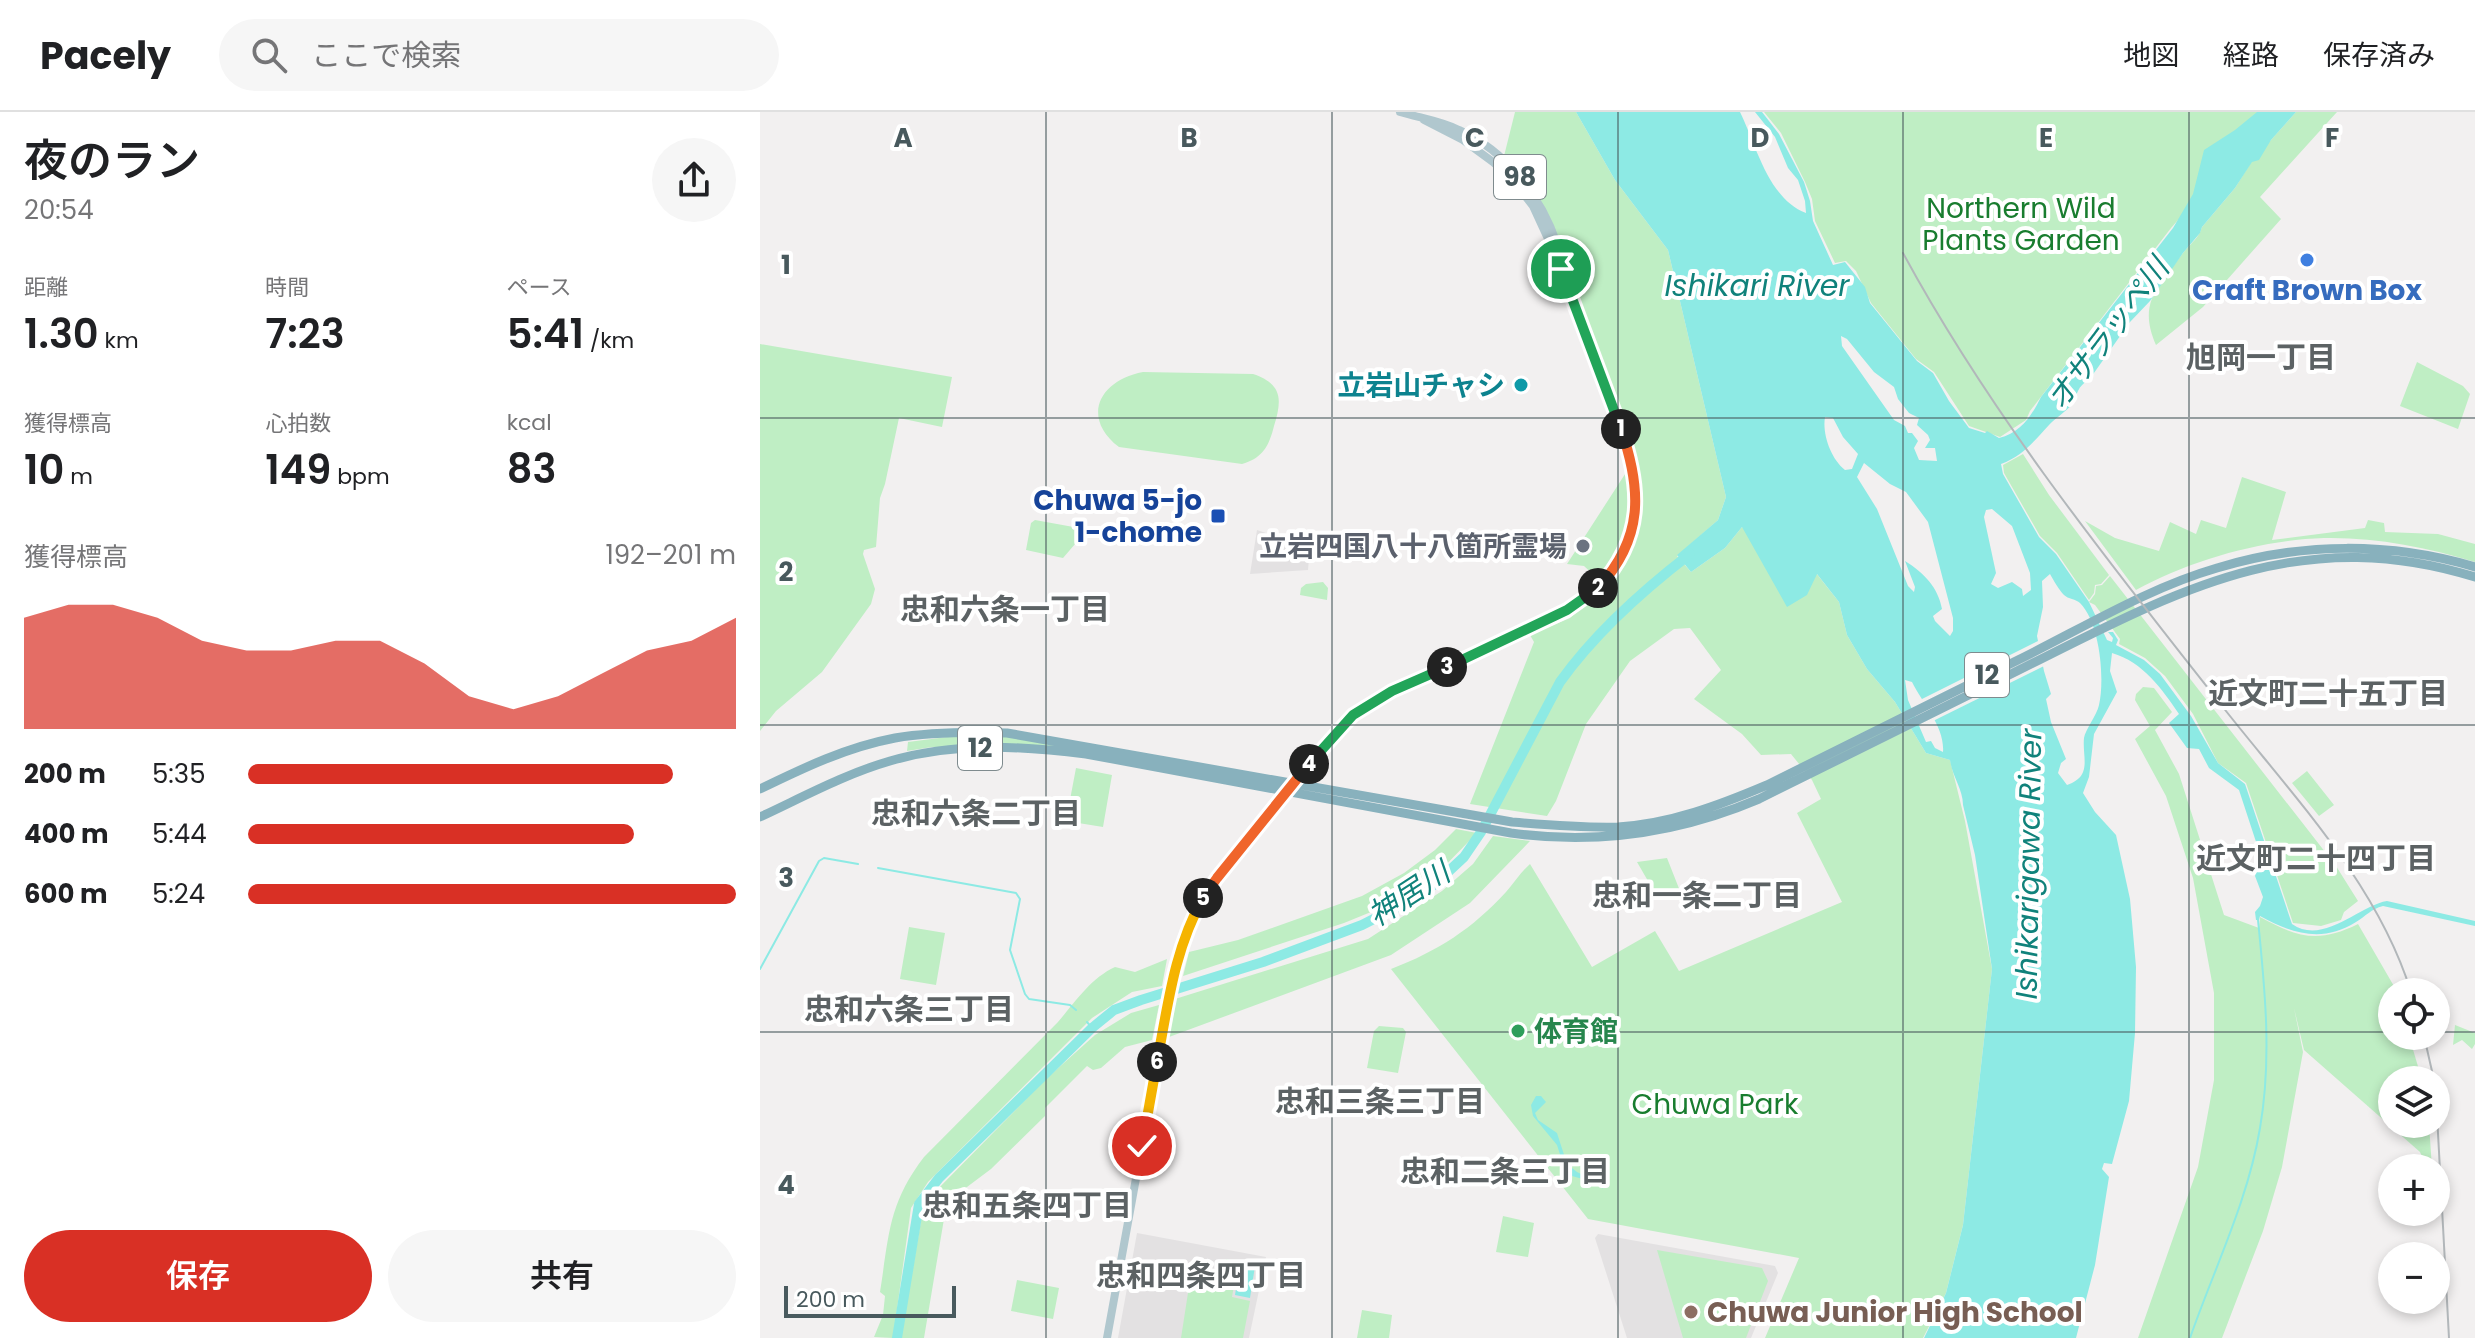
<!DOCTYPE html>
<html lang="ja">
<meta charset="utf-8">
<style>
body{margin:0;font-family:Poppins,"Noto Sans JP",sans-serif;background:#f6f6f6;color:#202124;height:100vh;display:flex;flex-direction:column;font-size:30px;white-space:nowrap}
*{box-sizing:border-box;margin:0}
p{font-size:26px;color:#757577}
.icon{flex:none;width:44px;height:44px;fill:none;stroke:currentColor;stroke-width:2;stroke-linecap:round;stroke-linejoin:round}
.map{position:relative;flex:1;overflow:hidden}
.panel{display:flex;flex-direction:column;background:#fff;width:760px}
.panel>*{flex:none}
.tools{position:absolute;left:1618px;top:866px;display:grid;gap:16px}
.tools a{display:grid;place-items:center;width:72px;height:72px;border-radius:50%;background:#fff;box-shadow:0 4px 12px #0003;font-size:40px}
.scale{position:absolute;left:24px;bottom:20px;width:172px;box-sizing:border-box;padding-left:8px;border:4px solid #48595d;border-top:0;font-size:22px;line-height:28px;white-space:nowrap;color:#48595d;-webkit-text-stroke:6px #fff;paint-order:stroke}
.pin{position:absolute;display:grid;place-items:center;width:68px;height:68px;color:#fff;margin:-34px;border:4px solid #fff;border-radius:50%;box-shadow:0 2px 8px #0007}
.km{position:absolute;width:40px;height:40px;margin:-20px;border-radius:50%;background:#222;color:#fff;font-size:22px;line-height:40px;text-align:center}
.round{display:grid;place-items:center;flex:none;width:84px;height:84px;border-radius:42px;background:#f6f6f6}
.headline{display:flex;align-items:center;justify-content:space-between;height:136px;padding:0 24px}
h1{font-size:44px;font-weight:600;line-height:60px}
.stats{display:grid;grid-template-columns:repeat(3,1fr);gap:12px;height:136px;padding:8px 24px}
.stats div{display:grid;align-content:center}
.stats b{font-size:40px;font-weight:600}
.stats small{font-size:22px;font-weight:400}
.stats p{font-size:22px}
.chart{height:224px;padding:16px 24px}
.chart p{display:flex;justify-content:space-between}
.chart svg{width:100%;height:144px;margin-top:8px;fill:#d93025;opacity:.7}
.cta{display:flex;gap:16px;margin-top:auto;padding:16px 24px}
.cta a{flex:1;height:92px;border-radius:48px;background:#d93025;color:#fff;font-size:32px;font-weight:600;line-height:92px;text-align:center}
.cta a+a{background:#f6f6f6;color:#202124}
ul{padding:0 24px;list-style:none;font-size:26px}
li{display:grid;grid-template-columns:128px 96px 1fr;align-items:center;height:60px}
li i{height:20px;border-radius:10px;background:#d93025}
header{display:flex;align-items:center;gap:48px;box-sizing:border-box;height:112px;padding:0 40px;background:#fff;border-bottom:2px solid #e0e0e0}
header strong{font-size:38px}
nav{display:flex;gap:44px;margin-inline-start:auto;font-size:28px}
.search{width:560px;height:72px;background:#f6f6f6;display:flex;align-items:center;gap:20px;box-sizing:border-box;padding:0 28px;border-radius:44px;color:#757577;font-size:30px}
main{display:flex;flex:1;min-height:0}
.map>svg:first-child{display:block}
</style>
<header>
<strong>Pacely</strong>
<div class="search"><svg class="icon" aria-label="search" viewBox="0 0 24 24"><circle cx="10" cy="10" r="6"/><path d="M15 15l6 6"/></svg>ここで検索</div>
<nav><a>地図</a><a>経路</a><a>保存済み</a></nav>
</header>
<main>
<section class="panel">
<div class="headline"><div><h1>夜のラン</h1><p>20:54</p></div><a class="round"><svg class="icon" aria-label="share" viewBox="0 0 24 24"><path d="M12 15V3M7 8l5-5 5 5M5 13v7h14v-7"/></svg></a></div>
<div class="stats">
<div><p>距離</p><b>1.30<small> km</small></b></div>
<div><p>時間</p><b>7:23</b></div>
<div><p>ペース</p><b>5:41<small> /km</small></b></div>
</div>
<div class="stats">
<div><p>獲得標高</p><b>10<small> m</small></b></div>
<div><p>心拍数</p><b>149<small> bpm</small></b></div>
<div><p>kcal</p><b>83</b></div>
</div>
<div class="chart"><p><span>獲得標高</span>192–201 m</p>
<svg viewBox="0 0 160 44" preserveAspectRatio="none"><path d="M0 44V10L10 6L20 6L30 10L40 17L50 20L60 20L70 17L80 17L90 24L100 34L110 38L120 34L130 27L140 20L150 17L160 10V44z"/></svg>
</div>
<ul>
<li><b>200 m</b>5:35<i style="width:87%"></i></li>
<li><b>400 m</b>5:44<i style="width:79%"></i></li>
<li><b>600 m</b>5:24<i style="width:100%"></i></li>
</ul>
<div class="cta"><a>保存</a><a>共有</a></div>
</section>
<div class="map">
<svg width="1715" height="1226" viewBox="0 0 1715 1226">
<rect width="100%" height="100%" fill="#f2f0f0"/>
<path fill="#e3e1e2" d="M497,418L550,436L548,458L490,462Z
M377,1121L506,1145L489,1226H358Z
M838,1122L1015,1154L1018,1161L991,1226H867L835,1126Z"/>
<path fill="#bfeec4" d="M755,0H816L855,68L908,138L966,385L958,408L917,444L931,460L965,436L982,415L1056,461L1079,490L1087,523L1107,557L1135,590L1166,641L1190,648L1205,709L1232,857L1203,1113L1186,1181L1163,1226H1005L1039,1146L828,1107L631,857C678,839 712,817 746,780C754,771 761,760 770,752L832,855L895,819L919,859L1082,790L1037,701L1061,687L1052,668L1031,642L1001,643L982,622L934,587L961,558L930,516L914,517L870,549L826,612L796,689L787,704L710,692L774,530L770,523L810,506L840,475L872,420L875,362L793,120L743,48Z
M1004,0H1513L1411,116L1270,299L1266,308L1240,325L1209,314L1174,260L1156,247L1111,191L1096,159L1086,149L1075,151L1055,109L1052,87L1045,70L1021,21Z
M1536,0H1577L1500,85L1521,107L1443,195L1396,233C1377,190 1399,174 1423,141C1430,132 1439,126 1442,115L1475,76L1492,49Z
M0,232L192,265L182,315L139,306L125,372L120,386L116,435L104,438L103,442L115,477L111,492L62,560L16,599L0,619Z
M1657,250L1703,274L1710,282L1698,317L1640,294Z
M383,260L493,262C523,272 522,288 514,314C509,334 503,346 482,352L359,335C320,305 340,268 383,260Z
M1263,342L1289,383L1349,463L1341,472L1335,473L1334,481L1329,488L1297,441L1280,424L1244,361L1243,353Z
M867,359C876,398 862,436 839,468L824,454L807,452Z
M1482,365L1526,380L1512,428L1605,416L1608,408L1624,411L1625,420L1678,422L1715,432V450C1667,435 1614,425 1564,426C1501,428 1431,448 1376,478L1325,409L1355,426L1399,439L1410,410L1436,422L1441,408L1466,416Z
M275,408L319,416L322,424L303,446L266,438L271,411Z
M1350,464L1576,754L1598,789L1584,800L1581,808L1561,814L1533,811L1486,671L1458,651L1433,602L1405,564L1385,546L1359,532L1360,527L1335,493L1329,490L1335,482L1336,474L1342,473Z
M563,470L568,476L567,488L540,483L541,476L546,472Z
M1383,575L1394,576L1412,600L1395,618L1419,662L1464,803L1499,816L1500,805C1537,825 1558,832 1598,812L1635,876L1637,880H1632V924H1649L1662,968H1632V1012H1669L1672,1056H1667L1660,1040L1544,938L1534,896L1543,940L1522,1055L1503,1119L1462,1226H1378L1438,1055L1454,968V881L1433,766L1406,684L1375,627L1390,614L1375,588L1376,582Z
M255,624L326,636L172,635L147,639L148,630L187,625Z
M316,656L352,663L343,715L306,709Z
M1547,659L1574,693L1559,704L1532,671Z
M696,717L717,721L672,767L638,789L584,811L423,864L429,840L478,828L602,784L644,761L675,738Z
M733,724L770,729L710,791L631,843L409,925L415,887L608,827L682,779L713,752Z
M907,746L920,779L899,788L877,750Z
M149,815L185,821L176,873L140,867Z
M407,847L402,874L372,880L332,906L168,1070L151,1096L133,1226L114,1225L123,1203L125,1184L120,1180C129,1124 128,1092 164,1045L298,910C315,890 331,866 355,855L375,860Z
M399,893L392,928L365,935L341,956L333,958L327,954L285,996V1004L231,1057L195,1084L185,1101L164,1226H141L163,1097L169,1086L286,967L335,923L371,901Z
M1695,913L1715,921V932L1712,937L1702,928L1693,933Z
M619,914L643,916L646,920L638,961L607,956L614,919Z
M743,1104L774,1111L768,1145L736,1140Z
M897,1138L1002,1156L1008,1169L986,1226H923Z
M466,1147L478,1150L472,1185L490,1189L483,1226H421L430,1168L461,1172Z
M257,1168L299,1176L293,1207L251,1199Z
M602,1198L632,1203L629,1226H597Z"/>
<path fill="#8deae4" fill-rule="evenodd" d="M816,0H980C996,32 1008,87 1046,101L1045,89L1038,68L1028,56L1015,25L995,0H1002L1019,22L1044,70L1050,89L1053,109L1073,153L1085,150L1105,175L1110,191L1157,249L1173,261L1189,289L1209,316L1225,321L1227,319L1239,326C1261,321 1272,303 1281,285L1413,116L1433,82L1444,38L1475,18L1497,0H1536L1511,28L1499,48L1492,50L1475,76L1442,115L1440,121L1423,141L1390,189L1370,210L1329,268C1317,274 1318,282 1312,292C1306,300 1295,306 1289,313C1274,329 1263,344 1241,352L1243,362L1279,425L1296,442L1329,490L1347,528L1352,530L1353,526L1348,520H1353L1358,528L1356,533L1384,548L1400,562L1431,604L1458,651L1485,672L1532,812C1563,834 1600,793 1627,789L1715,809V814L1623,794C1611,797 1606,804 1596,810C1563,831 1532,822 1500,804L1499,808H1496L1495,800L1500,794L1503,785L1495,764L1500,742L1479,678L1449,656L1439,637L1427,636L1409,611L1419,602C1402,577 1383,550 1352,541L1350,559L1357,580L1334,622L1329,665L1323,681L1335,700L1356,723L1370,787L1376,855L1375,921L1369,989L1352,1052L1344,1051L1342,1057L1349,1065L1335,1153L1316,1226H1164L1186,1181L1203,1113L1232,857L1215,743L1203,693C1203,677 1192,664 1190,648L1166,641L1135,590L1107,557L1087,523L1079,490L1057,462L1047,483L1027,495L982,415L965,436L931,460L917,443L958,408L966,385L908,138L855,68ZM1081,224L1087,227L1114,260L1134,275L1138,287L1149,301L1159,306L1157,313L1168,323L1170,328L1165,336H1175L1177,349L1159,348L1154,336L1158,329L1152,321H1148L1145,314L1134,308L1082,234ZM1065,305L1073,306L1083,325L1098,342L1092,357L1085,358C1071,347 1062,322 1065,305ZM1104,351L1130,372L1146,380L1168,410L1193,506V519L1190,524L1175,509L1173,504L1182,497C1178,475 1164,461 1145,449L1155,475L1154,480L1148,474L1117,397L1097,365ZM1232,397L1252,414L1270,461L1271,478L1263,484L1262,477L1252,470L1238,476L1231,472L1236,461L1224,405L1226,398ZM1290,462C1294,469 1299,478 1304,483C1308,487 1316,487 1320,491C1340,511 1345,567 1339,593C1337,603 1325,618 1324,626C1322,646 1333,664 1307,673L1298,661L1301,651L1306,647L1291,610L1286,587L1291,582L1284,559L1277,524L1283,495L1282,469ZM1145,568L1152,570C1163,592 1185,615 1183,640L1175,636L1171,629L1166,630L1148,588Z
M776,984H781L786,990L775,1001L778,1008L797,1021L807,1052L817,1060L841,1072L843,1077L837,1071L812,1064L804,1055L797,1033L773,1004L771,993Z
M480,1152L495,1154L490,1186L475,1183Z"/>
<path fill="#f2f0f0" d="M1282,527L1286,553L1171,610L1158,589Z"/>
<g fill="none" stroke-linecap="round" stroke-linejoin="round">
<path stroke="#8deae4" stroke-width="2" d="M118,756L256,781L260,787L250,838L265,882L269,887L310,893L316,898
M0,857L59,749L64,746L98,752
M327,910L332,916
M1430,1226C1454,1157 1488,1089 1500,1016C1512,947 1505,877 1498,808"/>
<path stroke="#8deae4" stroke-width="10" d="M137,1226L159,1092L179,1066L332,916L354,898L381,888L503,850L602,813L651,788L675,772L704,745L721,720L800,570C835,521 882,479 930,442"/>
<path stroke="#b0c7ce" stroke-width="8" d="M640,0C660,6 681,9 699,18C746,39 781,84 797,132
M347,1226L414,857L433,805L457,766L524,680L575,620L593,603L639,576L807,498L840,475L853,459L872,420L876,384L870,343L807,168L773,94L750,65L733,50L703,28L664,8"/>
<path stroke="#88b1bd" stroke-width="9" d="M0,677C43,656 87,635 135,626C171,620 210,620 247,621L752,710C787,713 822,716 858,715C910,712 960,693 1007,673C1091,631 1175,589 1258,548C1323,516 1388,476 1457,456C1542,430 1631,430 1715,455
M0,705C43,685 85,662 130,649C194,630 262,634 326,642L751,721C837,733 919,721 999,687C1084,645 1169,602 1255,560C1410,483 1535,409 1715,465"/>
<path stroke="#b2b7ba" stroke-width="2" d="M1143,141C1229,300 1344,444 1455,585C1526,677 1616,767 1651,880
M1664,924L1674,968
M1676,984L1689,1226"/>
</g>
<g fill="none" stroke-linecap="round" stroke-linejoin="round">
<defs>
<path id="split-1" d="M801,157L861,317"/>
<path id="split-2" d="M838,476C884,426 882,378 861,317"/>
<path id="split-3" d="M687,555L807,498L838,476"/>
<path id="split-4" d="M549,652L593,603L632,579L687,555"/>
<path id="split-5" d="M443,786L457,766L549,652"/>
<path id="split-6" d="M397,950C408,893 414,838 443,786"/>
<path id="split-7" d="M382,1034L397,950"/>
</defs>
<use href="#split-1" stroke="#fff" stroke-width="16"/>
<use href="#split-2" stroke="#fff" stroke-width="16"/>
<use href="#split-3" stroke="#fff" stroke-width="16"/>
<use href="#split-4" stroke="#fff" stroke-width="16"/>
<use href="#split-5" stroke="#fff" stroke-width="16"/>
<use href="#split-6" stroke="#fff" stroke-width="16"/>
<use href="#split-7" stroke="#fff" stroke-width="16"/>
<use href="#split-1" stroke="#22a559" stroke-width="10"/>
<use href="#split-2" stroke="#f0652b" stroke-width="10"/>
<use href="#split-3" stroke="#22a559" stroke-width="10"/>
<use href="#split-4" stroke="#22a559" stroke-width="10"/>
<use href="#split-5" stroke="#f0652b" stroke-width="10"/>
<use href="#split-6" stroke="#f5b400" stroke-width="10"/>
<use href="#split-7" stroke="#f5b400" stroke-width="10"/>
</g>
<path fill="none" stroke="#48595d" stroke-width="2" stroke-opacity="0.55" d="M286,0V1226M572,0V1226M858,0V1226M1143,0V1226M1429,0V1226M0,306H1715M0,613H1715M0,920H1632M1676,920H1715"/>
<circle fill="#3f7fe0" stroke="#fff" stroke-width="3" cx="1547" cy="148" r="8"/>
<circle fill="#0f9aa8" stroke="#fff" stroke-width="3" cx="761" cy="273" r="8"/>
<rect fill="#1a4fb4" stroke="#fff" stroke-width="3" x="450" y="396" width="16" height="16" rx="4"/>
<circle fill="#6b7280" stroke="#fff" stroke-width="3" cx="823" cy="434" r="8"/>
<circle fill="#2e9e5b" stroke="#fff" stroke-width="3" cx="758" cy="919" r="8"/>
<circle fill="#8d6e63" stroke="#fff" stroke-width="3" cx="931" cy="1200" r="8"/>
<g text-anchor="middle" stroke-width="8" stroke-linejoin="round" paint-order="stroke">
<g fill="#fff" stroke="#7f8b8e" stroke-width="2">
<rect x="734" y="43" width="52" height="44" rx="6"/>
<rect x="1205" y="541" width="44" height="44" rx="6"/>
<rect x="198" y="614" width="44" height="44" rx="6"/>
</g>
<g font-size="26" font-weight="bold" fill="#48595d">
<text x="760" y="74">98</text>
<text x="1227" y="572">12</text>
<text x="220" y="645">12</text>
</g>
<g font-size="28" fill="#197d2f" stroke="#fff">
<text x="1261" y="106">Northern Wild<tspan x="1261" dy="32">Plants Garden</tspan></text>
<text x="955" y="1002">Chuwa Park</text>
</g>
<g font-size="28" font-weight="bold" fill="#366cbe" stroke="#fff">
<text x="1547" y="188">Craft Brown Box</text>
</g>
<g font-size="28" font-weight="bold" fill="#0d838f" stroke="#fff" text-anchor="end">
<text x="745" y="283">立岩山チャシ</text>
</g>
<g font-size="28" font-weight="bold" fill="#164399" stroke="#fff" text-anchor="end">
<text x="442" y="398">Chuwa 5-jo<tspan x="442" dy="32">1-chome</tspan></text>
</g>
<g font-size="28" font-weight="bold" fill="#5b616d" stroke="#fff" text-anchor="end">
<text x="807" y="444">立岩四国八十八箇所霊場</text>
</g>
<g font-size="28" font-weight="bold" fill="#27864d" stroke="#fff" text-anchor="start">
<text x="774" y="929">体育館</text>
</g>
<g font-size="28" font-weight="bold" fill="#785e54" stroke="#fff" text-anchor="start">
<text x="947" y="1210">Chuwa Junior High School</text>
</g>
<g font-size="30" font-style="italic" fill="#10827b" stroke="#fff">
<text x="997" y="184">Ishikari River</text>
<text transform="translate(1348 222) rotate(-53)" y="10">オサラッペ川</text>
<text transform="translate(1269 752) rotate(-89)" y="10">Ishikarigawa River</text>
<text transform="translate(649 782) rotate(-33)" y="10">神居川</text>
</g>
<g font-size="30" font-weight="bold" fill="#5c6264" stroke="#fff">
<text x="1501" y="256">旭岡一丁目</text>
<text x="245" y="508">忠和六条一丁目</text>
<text x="1568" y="592">近文町二十五丁目</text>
<text x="216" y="712">忠和六条二丁目</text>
<text x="1556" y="757">近文町二十四丁目</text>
<text x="937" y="794">忠和一条二丁目</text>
<text x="149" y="908">忠和六条三丁目</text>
<text x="620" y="1000">忠和三条三丁目</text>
<text x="745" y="1070">忠和二条三丁目</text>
<text x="267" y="1104">忠和五条四丁目</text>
<text x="441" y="1174">忠和四条四丁目</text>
</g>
</g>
<g font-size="26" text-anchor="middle" font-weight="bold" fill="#48595d" stroke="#fff" stroke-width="8" stroke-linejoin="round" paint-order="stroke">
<text x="143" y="35">A</text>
<text x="429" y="35">B</text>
<text x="715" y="35">C</text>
<text x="1000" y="35">D</text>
<text x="1286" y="35">E</text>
<text x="1572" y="35">F</text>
<text x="26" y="162">1</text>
<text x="26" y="469">2</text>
<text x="26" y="775">3</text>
<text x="26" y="1082">4</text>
</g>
</svg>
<div class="tools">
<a><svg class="icon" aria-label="locate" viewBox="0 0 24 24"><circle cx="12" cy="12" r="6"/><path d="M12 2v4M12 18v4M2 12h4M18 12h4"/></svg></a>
<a><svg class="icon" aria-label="layers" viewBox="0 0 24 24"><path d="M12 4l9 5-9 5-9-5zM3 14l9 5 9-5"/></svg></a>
<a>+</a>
<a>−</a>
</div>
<div class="scale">200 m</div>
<div class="pin" style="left:801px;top:157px;background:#1e9e55"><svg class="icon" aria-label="arrive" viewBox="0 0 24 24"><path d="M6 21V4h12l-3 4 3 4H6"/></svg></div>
<div class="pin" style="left:382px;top:1034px;background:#d93025"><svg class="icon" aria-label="check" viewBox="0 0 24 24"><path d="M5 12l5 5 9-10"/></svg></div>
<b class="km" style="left:861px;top:317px">1</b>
<b class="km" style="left:838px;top:476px">2</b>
<b class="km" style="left:687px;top:555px">3</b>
<b class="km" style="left:549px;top:652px">4</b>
<b class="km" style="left:443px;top:786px">5</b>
<b class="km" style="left:397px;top:950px">6</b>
</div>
</main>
